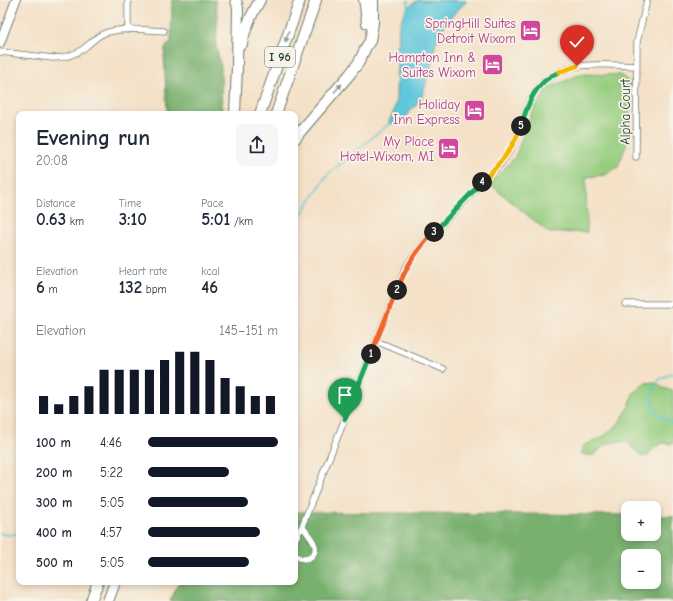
<!DOCTYPE html>
<meta charset="utf-8">
<style>
body{margin:0;font-family:"Comic Neue",sans-serif;background:#f6f6f7;color:#1f2937;height:100vh;display:flex;flex-direction:column;font-size:15px;white-space:nowrap}
*{box-sizing:border-box;margin:0}
p{font-size:13px;color:#747a83}
.icon{flex:none;width:22px;height:22px;fill:none;stroke:currentColor;stroke-width:2;stroke-linecap:round;stroke-linejoin:round}
.map{position:relative;flex:1;overflow:hidden}
.sheet{position:absolute;left:16px;top:111px;width:282px;height:474px;display:flex;flex-direction:column;background:#fff;border-radius:8px;box-shadow:0 2px 6px #0003}
.sheet>*{flex:none}
.controls{position:absolute;left:621px;top:501px;display:grid;gap:8px}
.controls a{display:grid;place-items:center;width:40px;height:40px;border-radius:8px;background:#fff;box-shadow:0 2px 6px #0003;font-size:20px}
.pin{position:absolute;display:grid;place-items:center;width:34px;height:34px;color:#fff;margin:-41px -17px;border-radius:50% 50% 50% 0;rotate:-45deg;box-shadow:0 0 4px #0007}
.pin .icon{rotate:45deg}
.km{position:absolute;width:20px;height:20px;margin:-10px;border-radius:50%;background:#222;color:#fff;font-size:11px;line-height:20px;text-align:center}
.round{display:grid;place-items:center;flex:none;width:42px;height:42px;border-radius:8px;background:#f6f6f7}
.headline{display:flex;align-items:center;justify-content:space-between;height:68px;padding:0 20px}
h1{font-size:22px;font-weight:700;line-height:30px}
.metrics{display:grid;grid-template-columns:repeat(3,1fr);gap:6px;height:68px;padding:4px 20px}
.metrics div{display:grid;align-content:center}
.metrics b{font-size:17px;font-weight:700}
.metrics small{font-size:11px;font-weight:400}
.metrics p{font-size:11px}
.chart{height:112px;padding:8px 20px}
.chart p{display:flex;justify-content:space-between}
.chart svg{width:100%;height:72px;margin-top:4px;stroke:#111827;stroke-width:6}
ul{padding:0 20px;list-style:none;font-size:13px}
li{display:grid;grid-template-columns:64px 48px 1fr;align-items:center;height:30px}
li i{height:10px;border-radius:5px;background:#111827}
.map>svg:first-child{display:block}
</style>
<div class="map">
<svg width="673" height="601" viewBox="0 0 673 601">
<rect width="100%" height="100%" fill="#f7f3e8"/>
<filter id="ink" filterUnits="userSpaceOnUse"><feTurbulence type="fractalNoise" baseFrequency=".025" numOctaves="2"/><feDisplacementMap in="SourceGraphic" scale="8" xChannelSelector="R" yChannelSelector="G"/><feConvolveMatrix kernelMatrix="1 2 1 2 8 2 1 2 1" color-interpolation-filters="sRGB"/></filter>
<filter id="wash" filterUnits="userSpaceOnUse"><feTurbulence type="fractalNoise" baseFrequency=".012" numOctaves="4" result="noise"/><feDisplacementMap in="SourceGraphic" scale="16" xChannelSelector="R" yChannelSelector="G"/><feGaussianBlur stdDeviation="0.9" result="paint"/><feColorMatrix in="noise" values="0 0 0 0 0 0 0 0 0 0 0 0 0 0 0 0 0 1.4 0 .05"/><feComposite in="paint" operator="in"/></filter>
<g filter="url(#wash)">
<rect width="100%" height="100%" fill="#f4e1c7"/>
<path fill="#96cd7f" stroke="#5a855a" d="M581,74L620,75L630,83L629,137L618,167L605,175L586,177L587,232L549,233L490,184L515,157L532,112L549,88Z
M655,382L663,388L673,391V444L662,443L654,448L648,456H641L627,442H614L604,446L594,455H586L581,454L582,447L588,443L595,441L604,436L611,431L618,424L622,418L629,407L633,393L645,383Z"/>
<path fill="#78b06e" stroke="#4c7651" fill-rule="evenodd" d="M172,0H215L218,15L216,47L221,67L222,114H167L164,57L165,48L171,41Z
M295,512L628,515V534H654V516H673V601H170L179,582H295ZM628,556H654V582H628Z"/>
<path fill="#60c8dc" stroke="#408288" d="M418,0L467,1L447,21L437,39L434,51L431,67L421,99L419,100L415,107L410,110L407,116L395,123L389,124V121L394,111L396,100L397,57L399,26L403,16L408,7Z"/>
<g fill="none" stroke-linecap="round" stroke-linejoin="round">
<path stroke="#60c8dc" stroke-width="1.5" d="M408,9V0
M295,224L327,175L390,123
M673,374H670L659,380L652,392L653,403L651,408L663,418L673,424
M0,533C7,536 12,535 19,533"/>
</g>
</g>
<g filter="url(#ink)">
<g fill="none" stroke-linecap="round" stroke-linejoin="round">
<defs>
<path id="street" d="M128,30V0
M0,52L53,58C64,58 73,56 83,49C90,44 96,36 105,33C121,27 147,30 164,31
M636,157L637,42L647,0
M625,304H673
M376,341L443,369
M302,526L404,271L409,262L421,246C439,227 458,208 476,189C486,179 497,169 505,158C518,140 520,124 528,105C530,99 534,94 537,89C563,58 601,65 637,66
M295,540L302,526C306,532 313,539 315,546C317,558 303,563 295,555"/>
<path id="secondary" d="M0,43L16,0"/>
<path id="highway" d="M364,0L365,5L367,23
M242,44C245,27 252,14 260,0
M235,114L237,67L238,8L236,0
M260,114L300,0
M276,114L316,0
M295,139L300,132L350,74L359,62L366,47L370,41L373,23V0
M91,601L98,582
M108,601L115,582"/>
</defs>
<use href="#street" stroke="#6a7667" stroke-width="7"/>
<use href="#secondary" stroke="#6a7667" stroke-width="10"/>
<use href="#highway" stroke="#6a7667" stroke-width="12"/>
<use href="#street" stroke="#fff" stroke-width="5.5"/>
<use href="#secondary" stroke="#fff" stroke-width="8"/>
<use href="#highway" stroke="#fff" stroke-width="10"/>
</g>
<defs><path id="oneway-solid" d="M-6-.8H1V-3.2L6.5 0L1 3.2V.8H-6Z"/></defs>
<g fill="#8f9e9a">
<use href="#oneway-solid" transform="translate(287 37) rotate(109)"/>
<use href="#oneway-solid" transform="translate(338 88) rotate(-48)"/>
</g>
</g>
<g fill="none" stroke-linecap="round" stroke-linejoin="round" filter="url(#ink)">
<defs>
<path id="split-1" d="M345,419L371,354"/>
<path id="split-2" d="M371,354L397,290"/>
<path id="split-3" d="M397,290C407,265 415,252 434,232"/>
<path id="split-4" d="M434,232L482,182"/>
<path id="split-5" d="M482,182C499,164 513,150 521,126"/>
<path id="split-6" d="M521,126C528,103 535,82 559,72"/>
<path id="split-7" d="M559,72L577,66"/>
</defs>
<use href="#split-1" stroke="#fff" stroke-width="8"/>
<use href="#split-2" stroke="#fff" stroke-width="8"/>
<use href="#split-3" stroke="#fff" stroke-width="8"/>
<use href="#split-4" stroke="#fff" stroke-width="8"/>
<use href="#split-5" stroke="#fff" stroke-width="8"/>
<use href="#split-6" stroke="#fff" stroke-width="8"/>
<use href="#split-7" stroke="#fff" stroke-width="8"/>
<use href="#split-1" stroke="#22a559" stroke-width="5"/>
<use href="#split-2" stroke="#f0652b" stroke-width="5"/>
<use href="#split-3" stroke="#f0652b" stroke-width="5"/>
<use href="#split-4" stroke="#22a559" stroke-width="5"/>
<use href="#split-5" stroke="#f5b400" stroke-width="5"/>
<use href="#split-6" stroke="#22a559" stroke-width="5"/>
<use href="#split-7" stroke="#f5b400" stroke-width="5"/>
</g>
<defs>
<symbol id="hotel-square" viewBox="-11 -11 22 22"><rect x="-9" y="-9" width="18" height="18" rx="4" fill="#d1479c" stroke="#f7f3e8"/><path d="M-6-4.5h1.5V1H6V5H4.5V3h-9V5H-6ZM-4 0a1.8 1.8 0 1 1 3.6 0ZM.5 0V-2.5h3Q6-2.5 6 0Z" fill="#fff"/></symbol>
</defs>
<g fill-rule="evenodd">
<use href="#hotel-square" x="518" y="18" width="25" height="25"/>
<use href="#hotel-square" x="480" y="52" width="25" height="25"/>
<use href="#hotel-square" x="462" y="98" width="25" height="25"/>
<use href="#hotel-square" x="436" y="136" width="25" height="25"/>
</g>
<g text-anchor="middle" stroke-width="3.5" stroke-linejoin="round" paint-order="stroke">
<rect fill="#f7f3e8" stroke="#60746a" stroke-width="1" x="265" y="47" width="30" height="20" rx="3"/>
<g font-size="12" font-weight="bold" fill="#1f3d34">
<text x="280" y="61">I 96</text>
</g>
<g font-size="13" fill="#b23c85" stroke="#f7f3e8" text-anchor="end">
<text x="516" y="28">SpringHill Suites<tspan x="516" dy="15">Detroit Wixom</tspan></text>
<text x="476" y="62">Hampton Inn &amp;<tspan x="476" dy="15">Suites Wixom</tspan></text>
<text x="460" y="109">Holiday<tspan x="460" dy="15">Inn Express</tspan></text>
<text x="434" y="146">My Place<tspan x="434" dy="15">Hotel-Wixom, MI</tspan></text>
</g>
<g font-size="13" fill="#1f3d34" stroke="#f7f3e8">
<text transform="translate(625 112) rotate(-90)" y="5">Alpha Court</text>
</g>
</g>
</svg>
<div class="controls">
<a>+</a>
<a>−</a>
</div>
<div class="pin" style="left:345px;top:419px;background:#1e9e55"><svg class="icon" aria-label="arrive" viewBox="0 0 24 24"><path d="M6 21V4h12l-3 4 3 4H6"/></svg></div>
<div class="pin" style="left:577px;top:66px;background:#d93025"><svg class="icon" aria-label="check" viewBox="0 0 24 24"><path d="M5 12l5 5 9-10"/></svg></div>
<b class="km" style="left:371px;top:354px">1</b>
<b class="km" style="left:397px;top:290px">2</b>
<b class="km" style="left:434px;top:232px">3</b>
<b class="km" style="left:482px;top:182px">4</b>
<b class="km" style="left:521px;top:126px">5</b>
<section class="sheet">
<div class="headline"><div><h1>Evening run</h1><p>20:08</p></div><a class="round"><svg class="icon" aria-label="share" viewBox="0 0 24 24"><path d="M12 15V3M7 8l5-5 5 5M5 13v7h14v-7"/></svg></a></div>
<div class="metrics">
<div><p>Distance</p><b>0.63<small> km</small></b></div>
<div><p>Time</p><b>3:10</b></div>
<div><p>Pace</p><b>5:01<small> /km</small></b></div>
</div>
<div class="metrics">
<div><p>Elevation</p><b>6<small> m</small></b></div>
<div><p>Heart rate</p><b>132<small> bpm</small></b></div>
<div><p>kcal</p><b>46</b></div>
</div>
<div class="chart"><p><span>Elevation</span>145–151 m</p>
<svg viewBox="0 0 160 44" preserveAspectRatio="none"><path d="M5 44V33M15 44V38M25 44V33M35 44V27M45 44V17M55 44V17M65 44V17M75 44V17M85 44V11M95 44V6M105 44V6M115 44V11M125 44V22M135 44V27M145 44V33M155 44V33"/></svg>
</div>
<ul>
<li><b>100 m</b>4:46<i style="width:100%"></i></li>
<li><b>200 m</b>5:22<i style="width:62%"></i></li>
<li><b>300 m</b>5:05<i style="width:77%"></i></li>
<li><b>400 m</b>4:57<i style="width:86%"></i></li>
<li><b>500 m</b>5:05<i style="width:78%"></i></li>
</ul>
</section>
</div>
